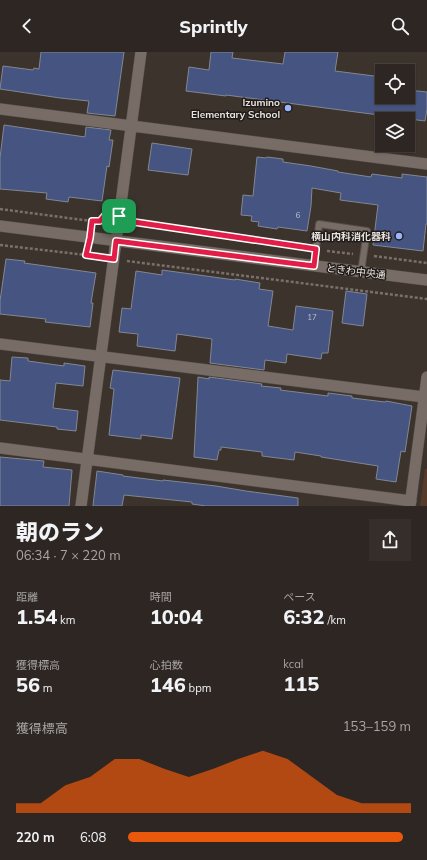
<!DOCTYPE html>
<html lang="ja">
<meta charset="utf-8">
<style>
body{margin:0;font-family:Mulish,"Noto Sans JP",sans-serif;background:#362e2a;color:#f1f3f6;height:100vh;display:flex;flex-direction:column;font-size:15px;white-space:nowrap}
*{box-sizing:border-box;margin:0}
p{font-size:13px;color:#a7a5a5}
.icon{flex:none;width:22px;height:22px;fill:none;stroke:currentColor;stroke-width:2;stroke-linecap:round;stroke-linejoin:round}
.map{position:relative;height:454px;overflow:hidden}
.sheet{display:flex;flex-direction:column;background:#2e2622;flex:1}
.sheet>*{flex:none}
.tools{position:absolute;left:375px;top:12px;display:grid;gap:8px}
.tools a{display:grid;place-items:center;width:40px;height:40px;border-radius:0px;background:#2e2622;box-shadow:0 1px 3px #0004,0 0 0 1px #494340;font-size:20px}
.pin{position:absolute;display:grid;place-items:center;width:34px;height:34px;color:#fff;margin:-17px;border-radius:8px;box-shadow:0 2px 6px #0006}
.round{display:grid;place-items:center;flex:none;width:42px;height:42px;border-radius:0px;background:#362e2a}
.head{display:flex;align-items:center;justify-content:space-between;height:68px;padding:0 16px}
h1{font-size:22px;font-weight:800;line-height:30px}
.figures{display:grid;grid-template-columns:repeat(3,1fr);gap:6px;height:68px;padding:4px 16px}
.figures div{display:grid;align-content:center}
.figures b{font-size:20px;font-weight:800}
.figures small{font-size:11px;font-weight:400}
.figures p{font-size:11px}
.chart{height:112px;padding:8px 16px}
.chart p{display:flex;justify-content:space-between}
.chart svg{width:100%;height:72px;margin-top:4px;fill:#ea580c;opacity:.7}
ul{padding:0 16px;list-style:none;font-size:13px}
li{display:grid;grid-template-columns:64px 48px 1fr;align-items:center;height:30px}
li i{height:10px;border-radius:5px;background:#ea580c}
header{display:flex;justify-content:space-between;align-items:center;height:52px;padding:0 16px;background:#2e2622;font-size:18px;font-weight:800}
.map>svg:first-child{display:block}
</style>
<header><svg class="icon" aria-label="back" viewBox="0 0 24 24"><path d="M15 5l-7 7 7 7"/></svg>Sprintly<svg class="icon" aria-label="search" viewBox="0 0 24 24"><circle cx="10" cy="10" r="6"/><path d="M15 15l6 6"/></svg></header>
<div class="map">
<svg width="427" height="454" viewBox="0 0 427 454">
<rect width="100%" height="100%" fill="#3d332d"/>
<path fill="#573b2a" d="M425,417H427V454H420Z"/>
<path fill="#455480" stroke="#828792" d="M41,0H124L115,64L87,61L89,49L60,46L0,37L3,14L33,18L34,16L39,17Z
M211,0H233L232,6L283,12L285,0H338L335,19L382,25V45H408V38L427,40V57L425,69L226,43V44L186,39L189,15L209,18Z
M4,73L85,85L86,75L111,78L109,88H113L109,115L107,114L102,149L69,145L68,150L46,147L47,141L0,137V106Z
M152,91L192,97L188,123L148,118Z
M257,105L266,106L267,105L283,107V110L311,114L338,119V120L371,125L372,122L402,126V122L427,125V172H426L423,199L373,193L378,153L340,148L341,141L312,136L311,154L307,179L278,175L277,177L258,174L259,170L251,169L252,164L241,163L243,143L253,144Z
M6,207L25,209L24,211L96,221L91,251H93L90,275L45,270L46,267L0,262V249Z
M162,218L235,228V227L260,231L259,237L273,239L268,274L293,278L296,254L333,259L328,301H322L321,307L287,302L286,311L265,308L264,318L210,311L212,287L177,282L175,299L137,294L138,282L119,280L122,256L131,257L136,219L162,223Z
M346,239L367,242L363,274L342,271Z
M12,305L28,306V309L64,314V311L85,314L83,334L56,331L53,356L78,359L76,379L57,377V375L0,368V328L10,329Z
M113,318L180,326L172,387L141,383V387L109,383L114,337L110,336Z
M198,325L209,327V325L262,332L261,334L281,336L280,338L328,344V341L352,344V346L385,350L386,349L412,354L405,400L401,399L396,430L376,427L378,414L321,405V404L295,400L294,408L262,404V400L221,395V398H219L217,408L194,405Z
M0,405L44,409L43,415L72,418L69,454H0Z
M97,419L123,423V424L163,429V428L216,434L246,439L298,446V454H206L192,452V450L124,443L122,454H93Z"/>
<g fill="none" stroke-linecap="round" stroke-linejoin="round">
<defs>
<path id="service" d="M314,214L319,172L367,179L361,220"/>
<path id="minor" d="M0,57L427,112
M0,292L424,345
M0,396L411,449
M81,454L141,0
M410,454L427,325"/>
<path id="tertiary" d="M0,174L427,228"/>
</defs>
<use href="#service" stroke="#574f4a" stroke-width="8"/>
<use href="#minor" stroke="#574f4a" stroke-width="12"/>
<use href="#tertiary" stroke="#574f4a" stroke-width="12"/>
<path stroke="#79706b" stroke-width="2.5" stroke-dasharray="3 2" stroke-linecap="butt" d="M0,157L91,169V172
M132,168L134,170L306,196
M91,169H100L105,163H106
M0,193L86,203
M87,199L86,203L102,205
M327,199L353,202
M374,204L427,211
M127,209L427,247"/>
<use href="#service" stroke="#786c66" stroke-width="6"/>
<use href="#minor" stroke="#786c66" stroke-width="11"/>
<use href="#tertiary" stroke="#786c66" stroke-width="11"/>
</g>
<g fill="none" stroke-linecap="round" stroke-linejoin="round">
<defs>
<path id="route" d="M105,163L131,166L134,170L316,197L314,214L116,189L114,207L86,203L90,186L92,169H100Z"/>
</defs>
<use href="#route" stroke="#fff" stroke-width="8"/>
<use href="#route" stroke="#e11d48" stroke-width="5"/>
</g>
<g fill="#9ab5fd" stroke="#201c19" stroke-width="1.5">
<circle cx="288" cy="56" r="4"/>
<circle cx="399" cy="184" r="4"/>
</g>
<g text-anchor="middle" stroke-width="3" stroke-linejoin="round" paint-order="stroke">
<g font-size="8" fill="#c0bfc7">
<text x="298" y="166">6</text>
<text x="312" y="268">17</text>
</g>
<g font-size="10" font-weight="bold" fill="#e9e3df" stroke="#201c19" text-anchor="end">
<text x="280" y="54">Izumino<tspan x="280" dy="12">Elementary School</tspan></text>
<text x="391" y="188">横山内科消化器科</text>
</g>
<g font-size="10" fill="#e9e3df" stroke="#201c19">
<text transform="translate(356 219) rotate(7)" y="4">ときわ中央通</text>
</g>
</g>
</svg>
<div class="tools">
<a><svg class="icon" aria-label="locate" viewBox="0 0 24 24"><circle cx="12" cy="12" r="6"/><path d="M12 2v4M12 18v4M2 12h4M18 12h4"/></svg></a>
<a><svg class="icon" aria-label="layers" viewBox="0 0 24 24"><path d="M12 4l9 5-9 5-9-5zM3 14l9 5 9-5"/></svg></a>
</div>
<div class="pin" style="left:119px;top:164px;background:#1e9e55"><svg class="icon" aria-label="arrive" viewBox="0 0 24 24"><path d="M6 21V4h12l-3 4 3 4H6"/></svg></div>
</div>
<section class="sheet">
<div class="head"><div><h1>朝のラン</h1><p>06:34 · 7 × 220 m</p></div><a class="round"><svg class="icon" aria-label="share" viewBox="0 0 24 24"><path d="M12 15V3M7 8l5-5 5 5M5 13v7h14v-7"/></svg></a></div>
<div class="figures">
<div><p>距離</p><b>1.54<small> km</small></b></div>
<div><p>時間</p><b>10:04</b></div>
<div><p>ペース</p><b>6:32<small> /km</small></b></div>
</div>
<div class="figures">
<div><p>獲得標高</p><b>56<small> m</small></b></div>
<div><p>心拍数</p><b>146<small> bpm</small></b></div>
<div><p>kcal</p><b>115</b></div>
</div>
<div class="chart"><p><span>獲得標高</span>153–159 m</p>
<svg viewBox="0 0 160 44" preserveAspectRatio="none"><path d="M0 44V38L10 38L20 27L30 22L40 11L50 11L60 17L70 22L80 17L90 11L100 6L110 11L120 22L130 33L140 38L150 38L160 38V44z"/></svg>
</div>
<ul>
<li><b>220 m</b>6:08<i style="width:97%"></i></li>
</ul>
</section>
